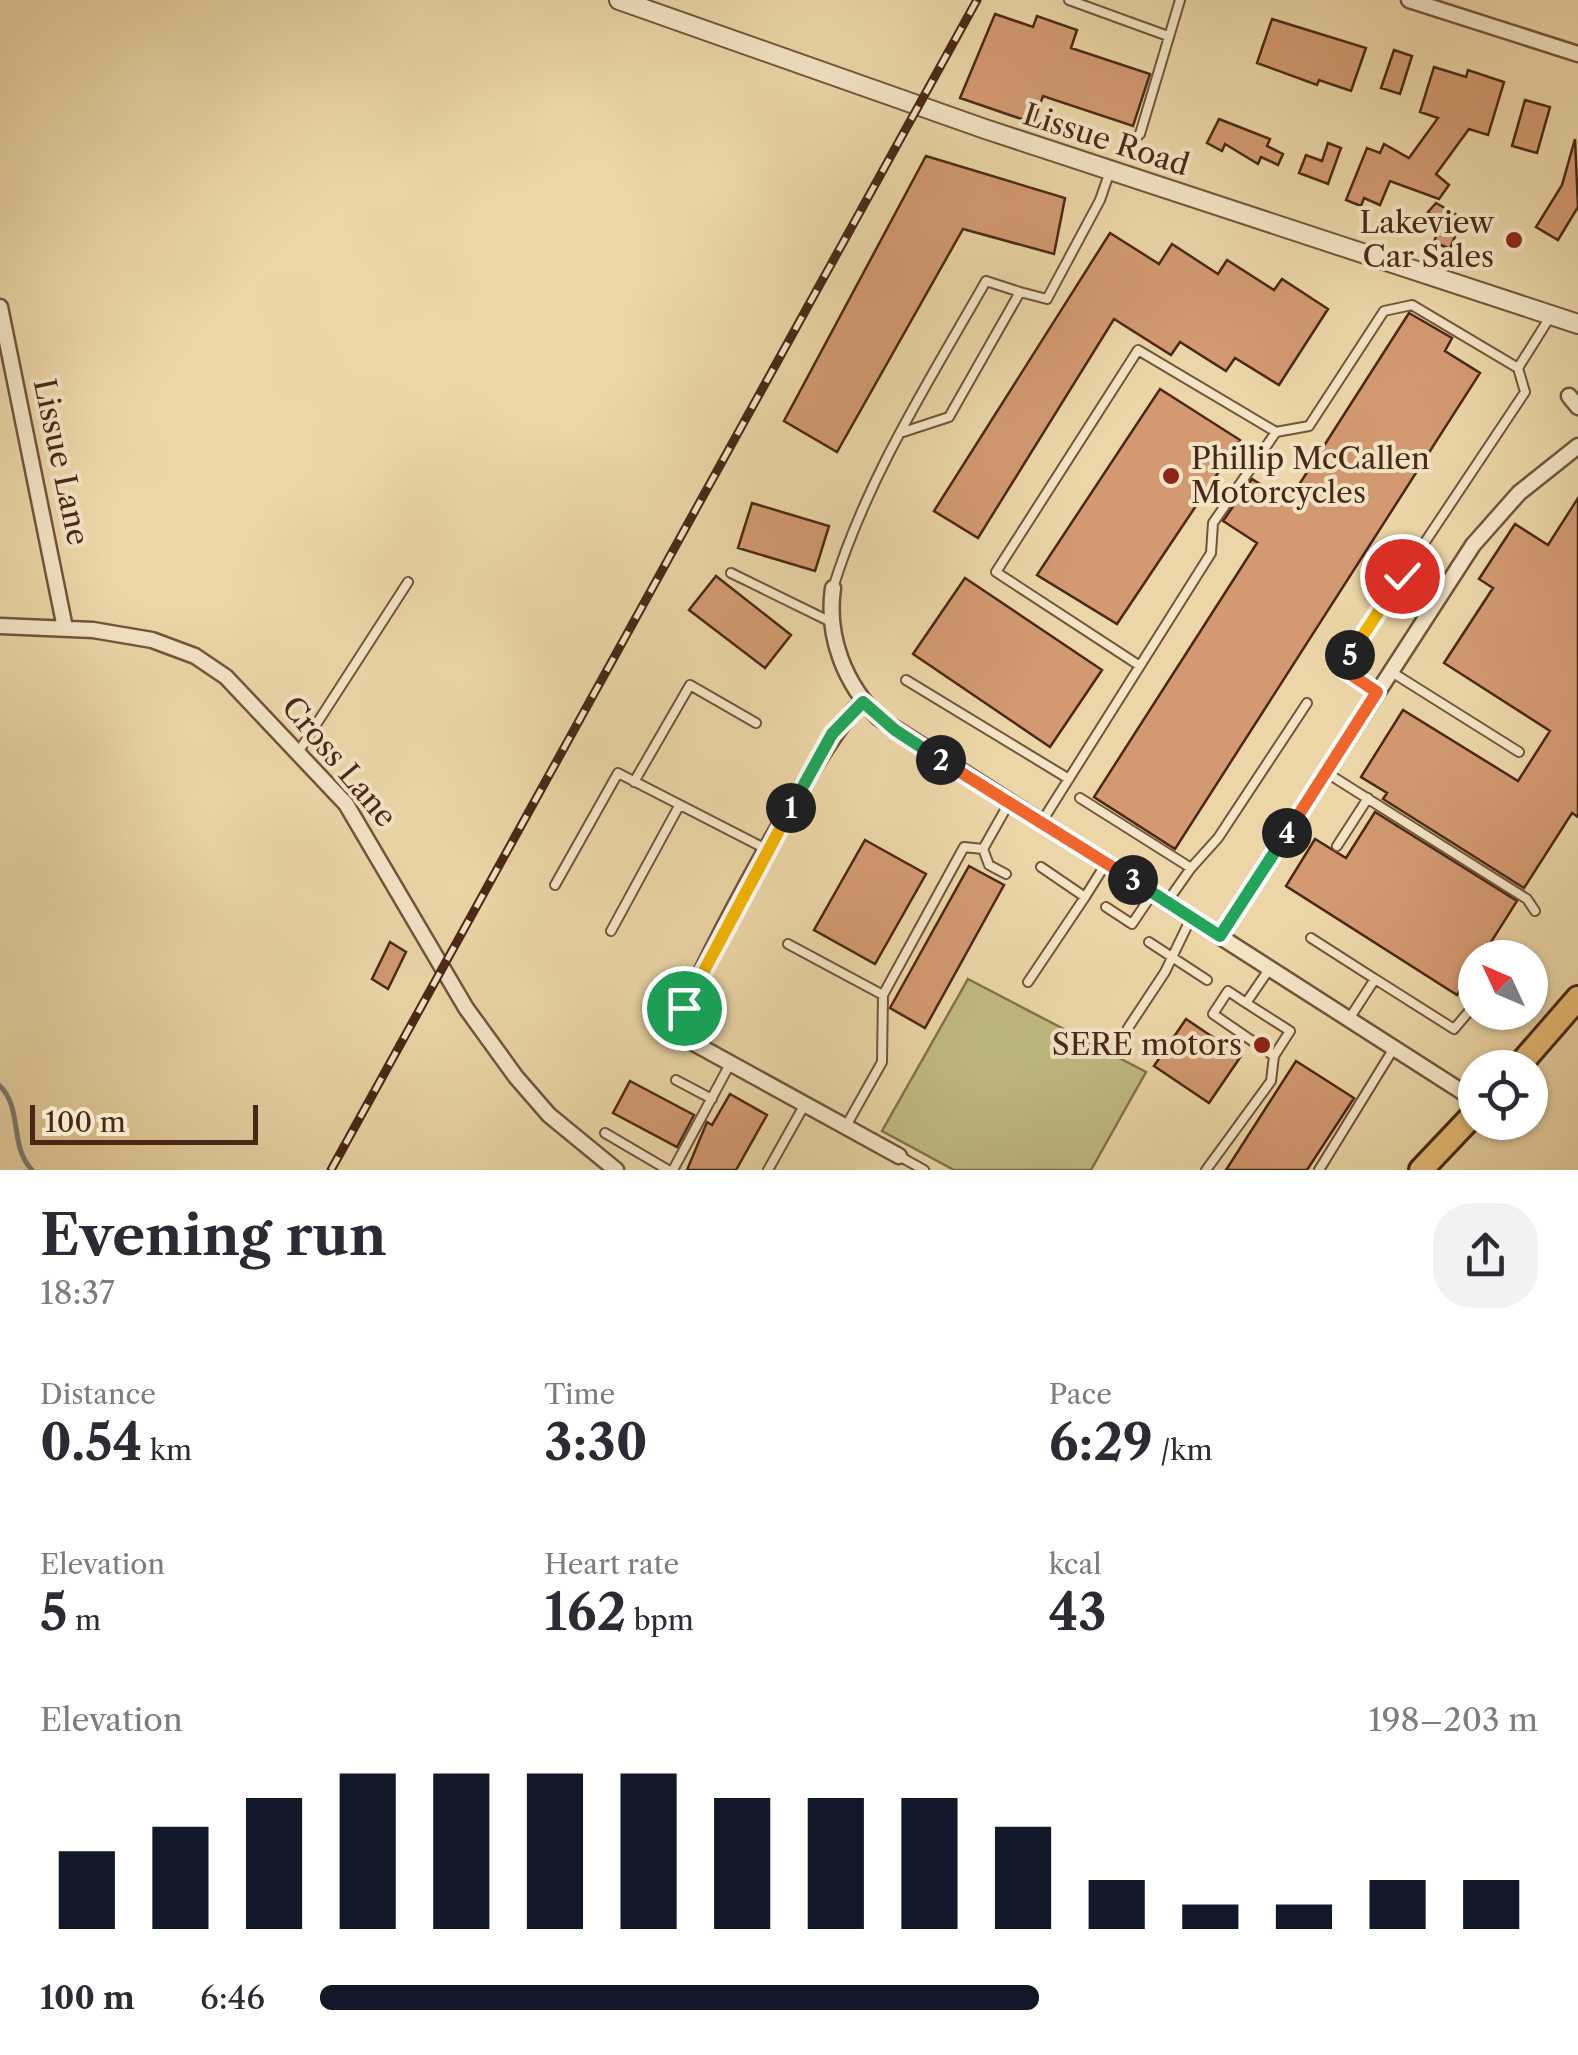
<!DOCTYPE html>
<meta charset="utf-8">
<style>
body{margin:0;font-family:"Libre Caslon Text",serif;background:#f2f2f3;color:#2b2b33;height:100vh;display:flex;flex-direction:column;font-size:38px;white-space:nowrap}
*{box-sizing:border-box;margin:0}
p{font-size:32px;color:#7c7c81}
.icon{flex:none;width:55px;height:55px;fill:none;stroke:currentColor;stroke-width:2;stroke-linecap:round;stroke-linejoin:round}
.map{position:relative;height:1170px;overflow:hidden}
.details{display:flex;flex-direction:column;background:#fff;flex:1}
.details>*{flex:none}
.needle{width:65px;rotate:314deg}
.tools{position:absolute;left:1458px;top:940px;display:grid;gap:20px}
.tools a{display:grid;place-items:center;width:90px;height:90px;border-radius:50%;background:#fff;box-shadow:0 2px 8px #0004;font-size:50px}
.scale{position:absolute;left:30px;bottom:25px;width:228px;box-sizing:border-box;padding-left:10px;border:5px solid #4a2815;border-top:0;font-size:28px;line-height:35px;white-space:nowrap;color:#4a2815;-webkit-text-stroke:8px #f3e4c6;paint-order:stroke}
.pin{position:absolute;display:grid;place-items:center;width:85px;height:85px;color:#fff;margin:-42px;border:5px solid #fff;border-radius:50%;box-shadow:0 2px 10px #0007}
.km{position:absolute;width:50px;height:50px;margin:-25px;border-radius:50%;background:#222;color:#fff;font-size:28px;line-height:50px;text-align:center}
.round{display:grid;place-items:center;flex:none;width:105px;height:105px;border-radius:40px;background:#f2f2f3}
.overview{display:flex;align-items:center;justify-content:space-between;height:170px;padding:0 40px}
h1{font-size:55px;font-weight:800;line-height:75px}
.metrics{display:grid;grid-template-columns:repeat(3,1fr);gap:15px;height:170px;padding:10px 40px}
.metrics div{display:grid;align-content:center}
.metrics b{font-size:50px;font-weight:800}
.metrics small{font-size:28px;font-weight:400}
.metrics p{font-size:28px}
.chart{height:280px;padding:20px 40px}
.chart p{display:flex;justify-content:space-between}
.chart svg{width:100%;height:180px;margin-top:10px;stroke:#111827;stroke-width:6}
ul{padding:0 40px;list-style:none;font-size:32px}
li{display:grid;grid-template-columns:160px 120px 1fr;align-items:center;height:75px}
li i{height:25px;border-radius:12px;background:#111827}
.map>svg:first-child{display:block}
</style>
<div class="map">
<svg width="1578" height="1170" viewBox="0 0 1578 1170">
<rect width="100%" height="100%" fill="#ecd6a7"/>
<filter id="stains"><feTurbulence type="fractalNoise" baseFrequency=".002" numOctaves="4"/><feColorMatrix values="0 0 0 0 .2 0 0 0 0 .09 0 0 0 0 .02 0 0 0 .5 -.17"/></filter>
<radialGradient id="worn" r=".72"><stop offset=".6" stop-color="#630" stop-opacity="0"/><stop offset="1" stop-color="#630" stop-opacity=".3"/></radialGradient>
<path fill="#bfbc82" stroke="#84724c" stroke-width="2.5" d="M968,979L1146,1072L1091,1170H954L882,1131Z"/>
<g fill="none" stroke-linecap="round" stroke-linejoin="round">
<path stroke="#7d7d74" stroke-width="5" d="M0,1086C23,1109 9,1146 32,1170"/>
</g>
<path fill="#d39a71" stroke="#4a2815" stroke-width="2.5" d="M995,14L1033,27L1037,16L1077,30L1071,48L1150,74L1133,126L1043,96L1033,123L960,98Z
M1272,19L1366,48L1351,91L1319,80L1317,85L1257,63Z
M1394,50L1412,56L1400,94L1381,88Z
M1434,67L1466,77L1468,70L1504,82L1488,135L1469,129L1436,174L1449,185L1439,199L1390,181L1380,205L1364,198L1361,206L1346,200L1367,148L1380,153L1384,144L1409,158L1438,118L1420,112Z
M1525,100L1550,107L1537,153L1512,146Z
M1219,119L1270,139L1267,146L1283,154L1278,165L1261,157L1258,164L1225,144L1222,151L1207,143Z
M1575,139L1578,207L1558,240L1536,227L1562,185Z
M1328,143L1341,148L1328,184L1299,173L1306,155L1322,161Z
M926,156L1065,198L1054,254L963,229L837,452L784,421Z
M1436,203L1462,218L1450,249L1434,242L1441,223L1428,212Z
M1110,233L1159,264L1172,244L1218,274L1227,260L1274,290L1282,279L1328,309L1279,385L1235,358L1226,371L1180,342L1171,355L1114,319L978,538L934,511Z
M1409,313L1452,338L1445,351L1480,373L1175,849L1094,797L1257,543L1223,521L1252,479L1288,502Z
M1160,389L1240,440L1117,624L1037,575Z
M1578,498V817L1572,813L1524,888L1383,799L1387,793L1361,777L1403,710L1518,781L1550,731L1444,663L1493,588L1479,579L1515,524L1548,545Z
M752,503L829,526L815,571L738,548Z
M716,576L791,635L765,668L689,610Z
M965,578L1102,670L1050,747L913,654Z
M1375,812L1517,901L1481,958H1475V967L1457,995L1286,886L1315,839L1346,858Z
M865,840L926,874L875,964L814,930Z
M969,866L1004,885L925,1028L890,1008Z
M390,942L406,952L388,989L372,979Z
M1186,1019L1241,1056L1209,1103L1154,1066Z
M1296,1061L1354,1098L1307,1170H1226Z
M630,1081L694,1115L677,1147L613,1113Z
M730,1094L767,1115L736,1170H687L707,1122L712,1125Z"/>
<g fill="none" stroke-linecap="round" stroke-linejoin="round">
<defs>
<path id="service" d="M1069,0L1168,36
M1122,149L1140,134L1180,0
M1020,292L1047,299L1100,200L1110,171
M1276,432L1309,426L1384,311L1412,305L1518,368
M731,573L831,622
M833,588C867,478 929,381 986,281L1020,292L949,417L900,433
M1390,671L1519,752
M906,680L1069,779
M1377,692L1341,668L1525,392L1518,368L1550,317
M299,751L408,582
M1327,773L1527,899L1535,911
M634,782L690,685L756,723
M1080,798L1191,868L1218,838L1307,703
M1041,823L1211,553L1213,523L1276,432L1138,350L996,572L1140,666
M1337,846L1368,798
M983,849L989,865L1006,874
M1041,867L1085,897L1105,865
M555,885L618,773L768,850
M1167,902L1191,868
M1106,907L1132,924L1153,893
M611,931L679,806
M1311,938L1375,979L1349,1019
M1149,942L1207,980
M788,944L883,995
M1375,979L1454,1029L1471,1009
M1028,982L1085,897
M1246,1003L1228,991L1213,1014L1274,1056L1290,1031L1246,1003L1270,968
M1128,1028L1165,972L1191,918
M676,1080L712,1099
M846,1126L882,1062L883,995L964,847L983,849L1009,803
M605,1133L668,1170
M899,1156L924,1170
M673,1170L730,1064
M768,1170L805,1104
M1206,1170L1271,1081L1274,1056
M1319,1170L1394,1048"/>
<path id="minor" d="M1409,0L1578,54
M0,307L65,628
M1569,396L1578,407
M833,588C826,637 845,684 879,718L1475,1100
M0,626L93,630L152,640L195,656L226,677L346,804L466,1008L516,1077L549,1115L616,1170
M863,702C831,721 693,977 680,1021L688,1040L699,1046L899,1156
M1220,936L1473,545L1519,493L1578,446"/>
<path id="tertiary" d="M619,0L985,129L1578,324"/>
<path id="trunk" d="M1517,1068L1578,998
M1421,1170L1475,1113"/>
</defs>
<use href="#service" stroke="#72543a" stroke-width="12"/>
<use href="#minor" stroke="#72543a" stroke-width="19"/>
<use href="#tertiary" stroke="#72543a" stroke-width="22"/>
<use href="#trunk" stroke="#4a2815" stroke-width="28"/>
<use href="#service" stroke="#f3e4c6" stroke-width="8"/>
<use href="#minor" stroke="#f3e4c6" stroke-width="14"/>
<use href="#tertiary" stroke="#f3e4c6" stroke-width="18"/>
<use href="#trunk" stroke="#e6bb74" stroke-width="22"/>
<defs>
<path id="rail" d="M331,1170L977,0"/>
</defs>
<use href="#rail" stroke="#4a2815" stroke-width="9"/>
<use href="#rail" stroke="#f3e4c6" stroke-width="5" stroke-dasharray="15" stroke-linecap="butt"/>
</g>
<g fill="none" stroke-linecap="round" stroke-linejoin="round">
<defs>
<path id="split-1" d="M684,1008L791,808"/>
<path id="split-2" d="M791,808L832,734L863,702L895,730L941,760"/>
<path id="split-3" d="M941,760L1133,880"/>
<path id="split-4" d="M1133,880L1220,936L1287,833"/>
<path id="split-5" d="M1287,833L1377,692L1341,668L1350,655"/>
<path id="split-6" d="M1350,655L1402,576"/>
</defs>
<use href="#split-1" stroke="#fff" stroke-width="20"/>
<use href="#split-2" stroke="#fff" stroke-width="20"/>
<use href="#split-3" stroke="#fff" stroke-width="20"/>
<use href="#split-4" stroke="#fff" stroke-width="20"/>
<use href="#split-5" stroke="#fff" stroke-width="20"/>
<use href="#split-6" stroke="#fff" stroke-width="20"/>
<use href="#split-1" stroke="#f5b400" stroke-width="12"/>
<use href="#split-2" stroke="#22a559" stroke-width="12"/>
<use href="#split-3" stroke="#f0652b" stroke-width="12"/>
<use href="#split-4" stroke="#22a559" stroke-width="12"/>
<use href="#split-5" stroke="#f0652b" stroke-width="12"/>
<use href="#split-6" stroke="#f5b400" stroke-width="12"/>
</g>
<g fill="#8f2418" stroke="#f3e4c6" stroke-width="4">
<circle cx="1514" cy="240" r="10"/>
<circle cx="1171" cy="476" r="10"/>
<circle cx="1262" cy="1045" r="10"/>
</g>
<g text-anchor="middle" stroke-width="8" stroke-linejoin="round" paint-order="stroke">
<g font-size="30" fill="#4a2815" stroke="#f3e4c6">
<text transform="translate(1106 140) rotate(18)" y="10">Lissue Road</text>
<text transform="translate(61 462) rotate(78)" y="10">Lissue Lane</text>
<text transform="translate(339 762) rotate(50)" y="10">Cross Lane</text>
</g>
<g font-size="30" fill="#4a2815" stroke="#f3e4c6" text-anchor="end">
<text x="1494" y="233">Lakeview<tspan x="1494" dy="34">Car Sales</tspan></text>
<text x="1191" y="469" text-anchor="start">Phillip McCallen<tspan x="1191" dy="34">Motorcycles</tspan></text>
<text x="1242" y="1055">SERE motors</text>
</g>
</g>
<rect width="100%" height="100%" filter="url(#stains)"/>
<rect width="100%" height="100%" fill="url(#worn)"/>
</svg>
<div class="tools">
<a><svg class="needle" viewBox="-14 -14 28 28"><path d="M0-13l5 13h-10z" fill="#e53935"/><path d="M0 13l5-13h-10z" fill="#7c7c81"/></svg></a>
<a><svg class="icon" aria-label="locate" viewBox="0 0 24 24"><circle cx="12" cy="12" r="6"/><path d="M12 2v4M12 18v4M2 12h4M18 12h4"/></svg></a>
</div>
<div class="scale">100 m</div>
<div class="pin" style="left:684px;top:1008px;background:#1e9e55"><svg class="icon" aria-label="arrive" viewBox="0 0 24 24"><path d="M6 21V4h12l-3 4 3 4H6"/></svg></div>
<div class="pin" style="left:1402px;top:576px;background:#d93025"><svg class="icon" aria-label="check" viewBox="0 0 24 24"><path d="M5 12l5 5 9-10"/></svg></div>
<b class="km" style="left:791px;top:808px">1</b>
<b class="km" style="left:941px;top:760px">2</b>
<b class="km" style="left:1133px;top:880px">3</b>
<b class="km" style="left:1287px;top:833px">4</b>
<b class="km" style="left:1350px;top:655px">5</b>
</div>
<section class="details">
<div class="overview"><div><h1>Evening run</h1><p>18:37</p></div><a class="round"><svg class="icon" aria-label="share" viewBox="0 0 24 24"><path d="M12 15V3M7 8l5-5 5 5M5 13v7h14v-7"/></svg></a></div>
<div class="metrics">
<div><p>Distance</p><b>0.54<small> km</small></b></div>
<div><p>Time</p><b>3:30</b></div>
<div><p>Pace</p><b>6:29<small> /km</small></b></div>
</div>
<div class="metrics">
<div><p>Elevation</p><b>5<small> m</small></b></div>
<div><p>Heart rate</p><b>162<small> bpm</small></b></div>
<div><p>kcal</p><b>43</b></div>
</div>
<div class="chart"><p><span>Elevation</span>198–203 m</p>
<svg viewBox="0 0 160 44" preserveAspectRatio="none"><path d="M5 44V25M15 44V19M25 44V12M35 44V6M45 44V6M55 44V6M65 44V6M75 44V12M85 44V12M95 44V12M105 44V19M115 44V32M125 44V38M135 44V38M145 44V32M155 44V32"/></svg>
</div>
<ul>
<li><b>100 m</b>6:46<i style="width:59%"></i></li>
</ul>
</section>
